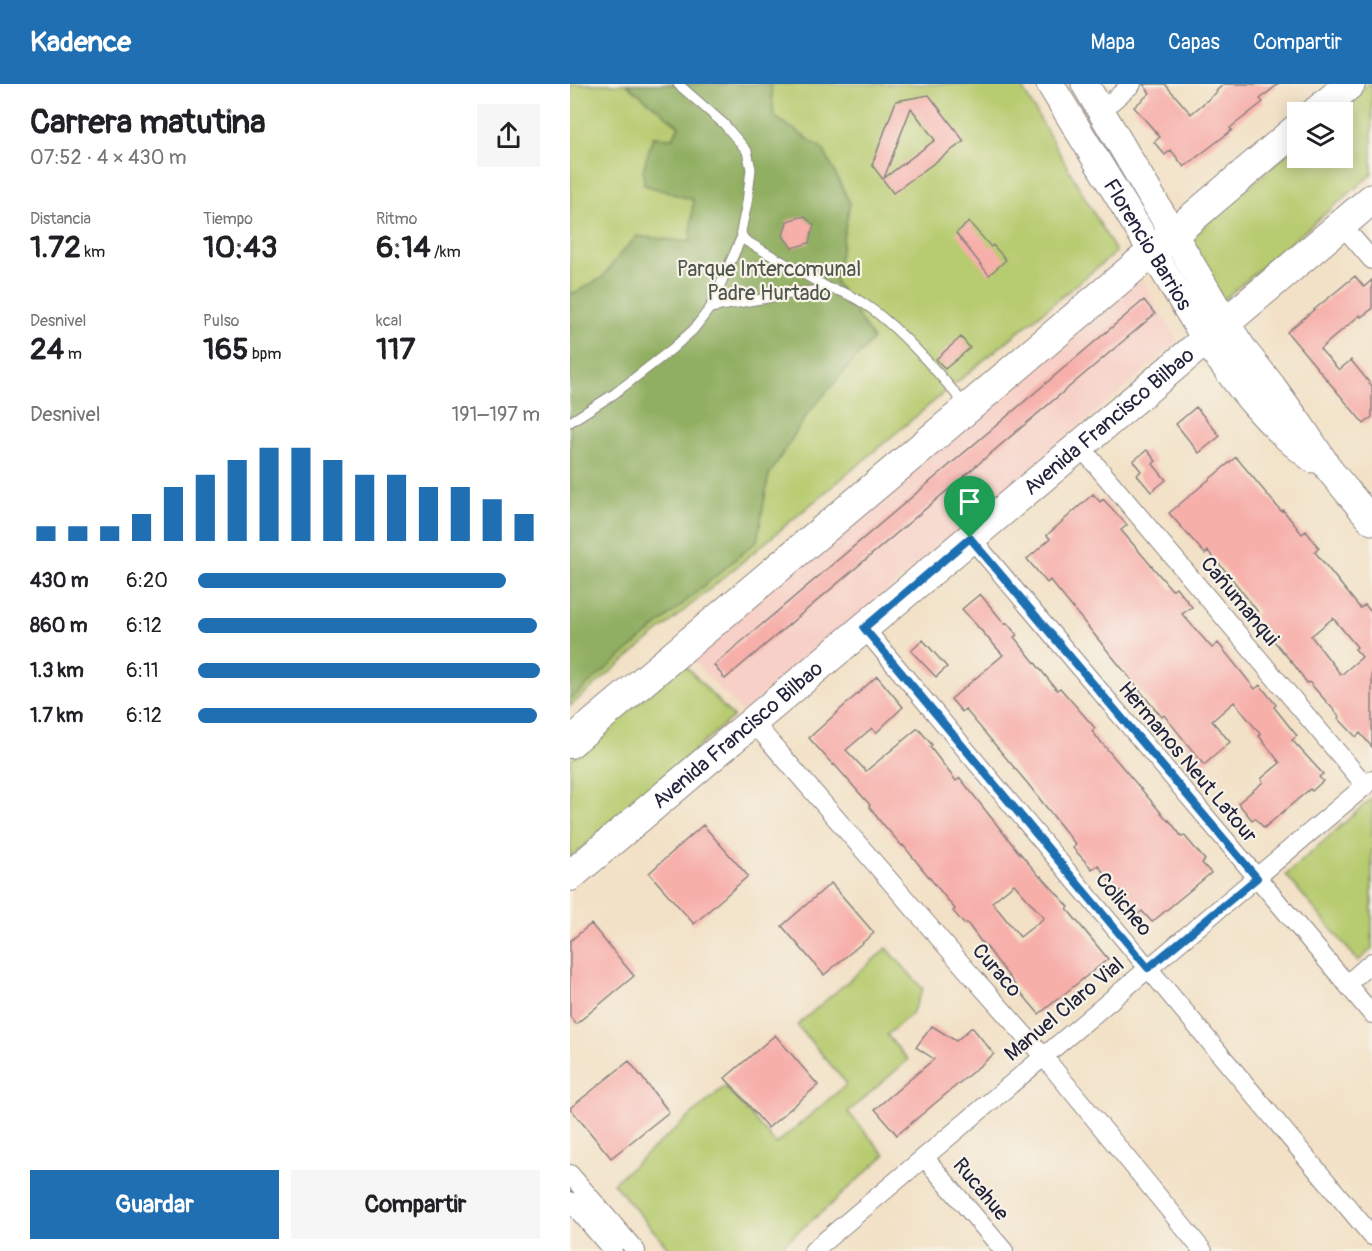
<!DOCTYPE html>
<html lang="es">
<meta charset="utf-8">
<style>
body{margin:0;font-family:Pangolin,sans-serif;background:#f6f6f6;color:#202124;height:100vh;display:flex;flex-direction:column;font-size:22px;white-space:nowrap}
*{box-sizing:border-box;margin:0}
p{font-size:20px;color:#757577}
.icon{flex:none;width:33px;height:33px;fill:none;stroke:currentColor;stroke-width:2;stroke-linecap:round;stroke-linejoin:round}
.map{position:relative;flex:1;overflow:hidden}
.side{display:flex;flex-direction:column;background:#fff;width:570px}
.side>*{flex:none}
.fabs{position:absolute;left:717px;top:18px;display:grid;gap:12px}
.fabs a{display:grid;place-items:center;width:66px;height:66px;border-radius:0px;background:#fff;box-shadow:0 3px 15px #0003;font-size:30px}
.pin{position:absolute;display:grid;place-items:center;width:51px;height:51px;color:#fff;margin:-62px -26px;border-radius:50% 50% 50% 0;rotate:-45deg;box-shadow:0 0 6px #0007}
.pin .icon{rotate:45deg}
.round{display:grid;place-items:center;flex:none;width:63px;height:63px;border-radius:0px;background:#f6f6f6}
.head{display:flex;align-items:center;justify-content:space-between;height:102px;padding:0 30px}
h1{font-size:33px;font-weight:700;line-height:45px}
.stats{display:grid;grid-template-columns:repeat(3,1fr);gap:9px;height:102px;padding:6px 30px}
.stats div{display:grid;align-content:center}
.stats b{font-size:30px;font-weight:700}
.stats small{font-size:16px;font-weight:400}
.stats p{font-size:16px}
.chart{height:168px;padding:12px 30px}
.chart p{display:flex;justify-content:space-between}
.chart svg{width:100%;height:108px;margin-top:6px;stroke:#1f6fb2;stroke-width:6}
.button{display:flex;gap:12px;margin-top:auto;padding:12px 30px}
.button a{flex:1;height:69px;border-radius:0px;background:#1f6fb2;color:#fff;font-size:24px;font-weight:700;line-height:69px;text-align:center}
.button a+a{background:#f6f6f6;color:#202124}
ul{padding:0 30px;list-style:none;font-size:20px}
li{display:grid;grid-template-columns:96px 72px 1fr;align-items:center;height:45px}
li i{height:15px;border-radius:8px;background:#1f6fb2}
header{display:flex;align-items:center;gap:36px;box-sizing:border-box;height:84px;padding:0 30px;background:#1f6fb2;color:#fff}
header strong{font-size:28px}
nav{display:flex;gap:33px;margin-inline-start:auto;font-size:21px}
main{display:flex;flex:1;min-height:0}
.map>svg:first-child{display:block}
</style>
<header>
<strong>Kadence</strong>
<nav><a>Mapa</a><a>Capas</a><a>Compartir</a></nav>
</header>
<main>
<section class="side">
<div class="head"><div><h1>Carrera matutina</h1><p>07:52 · 4 × 430 m</p></div><a class="round"><svg class="icon" aria-label="share" viewBox="0 0 24 24"><path d="M12 15V3M7 8l5-5 5 5M5 13v7h14v-7"/></svg></a></div>
<div class="stats">
<div><p>Distancia</p><b>1.72<small> km</small></b></div>
<div><p>Tiempo</p><b>10:43</b></div>
<div><p>Ritmo</p><b>6:14<small> /km</small></b></div>
</div>
<div class="stats">
<div><p>Desnivel</p><b>24<small> m</small></b></div>
<div><p>Pulso</p><b>165<small> bpm</small></b></div>
<div><p>kcal</p><b>117</b></div>
</div>
<div class="chart"><p><span>Desnivel</span>191–197 m</p>
<svg viewBox="0 0 160 44" preserveAspectRatio="none"><path d="M5 44V38M15 44V38M25 44V38M35 44V33M45 44V22M55 44V17M65 44V11M75 44V6M85 44V6M95 44V11M105 44V17M115 44V17M125 44V22M135 44V22M145 44V27M155 44V33"/></svg>
</div>
<ul>
<li><b>430 m</b>6:20<i style="width:90%"></i></li>
<li><b>860 m</b>6:12<i style="width:99%"></i></li>
<li><b>1.3 km</b>6:11<i style="width:100%"></i></li>
<li><b>1.7 km</b>6:12<i style="width:99%"></i></li>
</ul>
<div class="button"><a>Guardar</a><a>Compartir</a></div>
</section>
<div class="map">
<svg width="802" height="1167" viewBox="0 0 802 1167">
<rect width="100%" height="100%" fill="#f7f3e8"/>
<filter id="ink" filterUnits="userSpaceOnUse"><feTurbulence type="fractalNoise" baseFrequency=".0167" numOctaves="2"/><feDisplacementMap in="SourceGraphic" scale="12" xChannelSelector="R" yChannelSelector="G"/><feConvolveMatrix kernelMatrix="1 2 1 2 8 2 1 2 1" color-interpolation-filters="sRGB"/></filter>
<filter id="wash" filterUnits="userSpaceOnUse"><feTurbulence type="fractalNoise" baseFrequency=".008" numOctaves="4" result="noise"/><feDisplacementMap in="SourceGraphic" scale="24" xChannelSelector="R" yChannelSelector="G"/><feGaussianBlur stdDeviation="1.35" result="paint"/><feColorMatrix in="noise" values="0 0 0 0 0 0 0 0 0 0 0 0 0 0 0 0 0 1.4 0 .05"/><feComposite in="paint" operator="in"/></filter>
<g filter="url(#wash)">
<rect width="100%" height="100%" fill="#f2e1c6"/>
<path fill="#f7d1c7" d="M571,195L608,258L173,629L120,573Z"/>
<path fill="#b7cb6f" stroke="#6c7655" stroke-width="1.5" d="M0,0H450L546,168L381,303L0,622Z
M798,0H802V90L652,217L616,157L727,61L728,74H772V28H765Z
M114,580L163,633L0,774V676Z
M802,714V865L788,877L716,791Z
M317,864L353,905L342,929L317,951L338,976L278,1028L315,1071L258,1123L205,1167H101L43,1099L155,1002L206,1060L277,1000L227,941Z"/>
<path fill="#91af62" stroke="#5a684e" stroke-width="1.5" d="M56,0H201L204,32L253,65L280,119L265,197L303,255L238,329L199,391L187,457L0,616V209H4L32,194L51,169L67,152L120,158L123,116L74,101L73,86L83,53L103,54L109,42Z"/>
<g id="blocks">
<path fill="#f7afaa" fill-rule="evenodd" d="M573,0H595L621,30L647,8L646,7L654,0H708L690,15L693,18L660,44L662,46L614,83L601,66L595,71L584,58L590,53L564,23L580,9Z
M359,11L394,57L323,109L302,81L326,17ZM341,24L365,56L314,94Z
M234,132L244,141L239,159L222,164L213,152L217,137Z
M399,138L421,163L423,161L436,176L419,191L386,149Z
M785,192L794,203L802,196V225L791,233L790,231L750,265L769,286L781,276L802,302V333L794,340L717,248Z
M574,216L585,230L155,595L144,581Z
M391,253L400,264L375,285L366,275Z
M626,323L650,352L629,369L606,340Z
M577,366L586,377L583,380L596,396L581,408L567,391L571,387L563,377Z
M666,373L711,427L713,426L732,450L736,447L749,464L745,468L790,524L795,521L802,529V663L790,649L786,653L768,634L770,633L739,598L737,599L725,582L683,532L688,528L658,490L638,467L635,470L599,429ZM763,534L787,563L785,565L792,573L771,591L741,552Z
M523,410L530,418L533,415L557,441L551,446L602,506L606,503L622,523L612,530L642,564L648,559L685,605L690,601L706,621L704,623L727,652L722,656L753,690L749,693L753,697L742,707L740,705L694,744L685,734L682,736L668,719L693,698L691,695L710,679L689,652L691,651L664,618L642,637L660,658L634,681L594,631L592,633L580,619L480,496L477,499L457,475L480,455L477,451Z
M410,510L435,540L437,539L447,551L444,553L487,606L490,604L525,644L522,647L526,652L598,737L599,736L612,753L614,751L635,776L632,779L641,789L582,838L572,827L568,830L548,805L547,807L528,781L522,785L503,764L506,761L458,700L395,625L392,628L381,615L433,571L392,525Z
M353,556L377,583L366,593L341,567Z
M307,592L333,623L306,649L302,644L276,666L296,687L348,644L362,661L360,663L386,697L390,694L450,770V769L470,793L471,792L499,823L497,825L538,875L469,930L448,905L416,862L415,863L397,839L394,840L383,827L385,825L333,761L332,762L313,740H312L299,722L300,721L264,680L263,681L239,654ZM444,800L474,834L450,853L422,818Z
M133,741L178,792L124,840L79,789Z
M261,799L304,849L254,891L212,842Z
M21,840L64,892L6,940L0,933V857Z
M362,942L386,957L402,943L424,970L327,1051L305,1025L364,975L346,963Z
M205,951L248,1001L198,1044L155,994Z
M59,977L99,1028L41,1074L0,1024Z"/>
</g>
</g>
<g filter="url(#ink)">
<use href="#blocks" fill-opacity="0" stroke="#8a8280" stroke-width="1.5"/>
<g fill="none" stroke-linecap="round" stroke-linejoin="round">
<defs>
<path id="service" d="M260,205C303,210 368,288 395,321
M140,224L172,152
M0,338L44,310L102,265L123,246L140,224L225,209L260,205L176,157L172,152L171,147L177,119L181,85L177,67L154,40L108,0"/>
<path id="minor" d="M531,27L562,0
M772,141L802,176
M510,362L795,701
M401,454L802,930
M294,544L802,1152
M183,638L395,884L473,972L633,1167
M777,900L802,878
M354,1073L434,1167
M0,1090L66,1167
M0,1117L43,1167
M243,1167C429,1009 616,854 802,696"/>
<g id="secondary">
<path id="s1" d="M480,0L636,256C667,301 698,342 743,375"/>
<path d="M515,0L656,239L675,268L702,302L730,341L761,388L802,437"/>
</g>
<g id="primary">
<path d="M746,28L780,0"/>
<path d="M0,659L398,324L728,44"/>
<path id="s2" d="M0,792L802,115"/>
</g>
</defs>
<use href="#service" stroke="#8a8280" stroke-width="11"/>
<use href="#minor" stroke="#8a8280" stroke-width="20"/>
<use href="#secondary" stroke="#8a8280" stroke-width="29"/>
<use href="#primary" stroke="#8a8280" stroke-width="32"/>
<use href="#service" stroke="#fff" stroke-width="9"/>
<use href="#minor" stroke="#fff" stroke-width="18"/>
<use href="#secondary" stroke="#fff" stroke-width="27"/>
<use href="#primary" stroke="#fff" stroke-width="30"/>
</g>
</g>
<g fill="none" stroke-linecap="round" stroke-linejoin="round" filter="url(#ink)">
<defs>
<path id="route" d="M400,454L687,794L578,884L294,544Z"/>
</defs>
<use href="#route" stroke="#fff" stroke-width="12"/>
<use href="#route" stroke="#1f6fb2" stroke-width="8"/>
</g>
<g text-anchor="middle" stroke-width="4.5" stroke-linejoin="round" paint-order="stroke">
<g font-size="21" fill="#22223b" stroke="#f7f3e8">
<text dy="7" stroke="none"><textPath href="#s1" startOffset="188">Florencio Barrios</textPath></text>
<text dy="7" stroke="none"><textPath href="#s2" startOffset="705">Avenida Francisco Bilbao</textPath></text>
<text transform="translate(670 517) rotate(50)" y="7">Cañumanqui</text>
<text dy="7" stroke="none"><textPath href="#s2" startOffset="219">Avenida Francisco Bilbao</textPath></text>
<text transform="translate(618 678) rotate(50)" y="7">Hermanos Neut Latour</text>
<text transform="translate(554 820) rotate(50)" y="7">Colicheo</text>
<text transform="translate(427 886) rotate(49)" y="7">Curaco</text>
<text transform="translate(494 925) rotate(-40)" y="7">Manuel Claro Vial</text>
<text transform="translate(411 1105) rotate(50)" y="7">Rucahue</text>
</g>
<g font-size="21" fill="#4f554b" stroke="#f7f3e8">
<text x="199" y="192">Parque Intercomunal<tspan x="199" dy="24">Padre Hurtado</tspan></text>
</g>
</g>
</svg>
<div class="fabs">
<a><svg class="icon" aria-label="layers" viewBox="0 0 24 24"><path d="M12 4l9 5-9 5-9-5zM3 14l9 5 9-5"/></svg></a>
</div>
<div class="pin" style="left:400px;top:454px;background:#1e9e55"><svg class="icon" aria-label="arrive" viewBox="0 0 24 24"><path d="M6 21V4h12l-3 4 3 4H6"/></svg></div>
</div>
</main>
